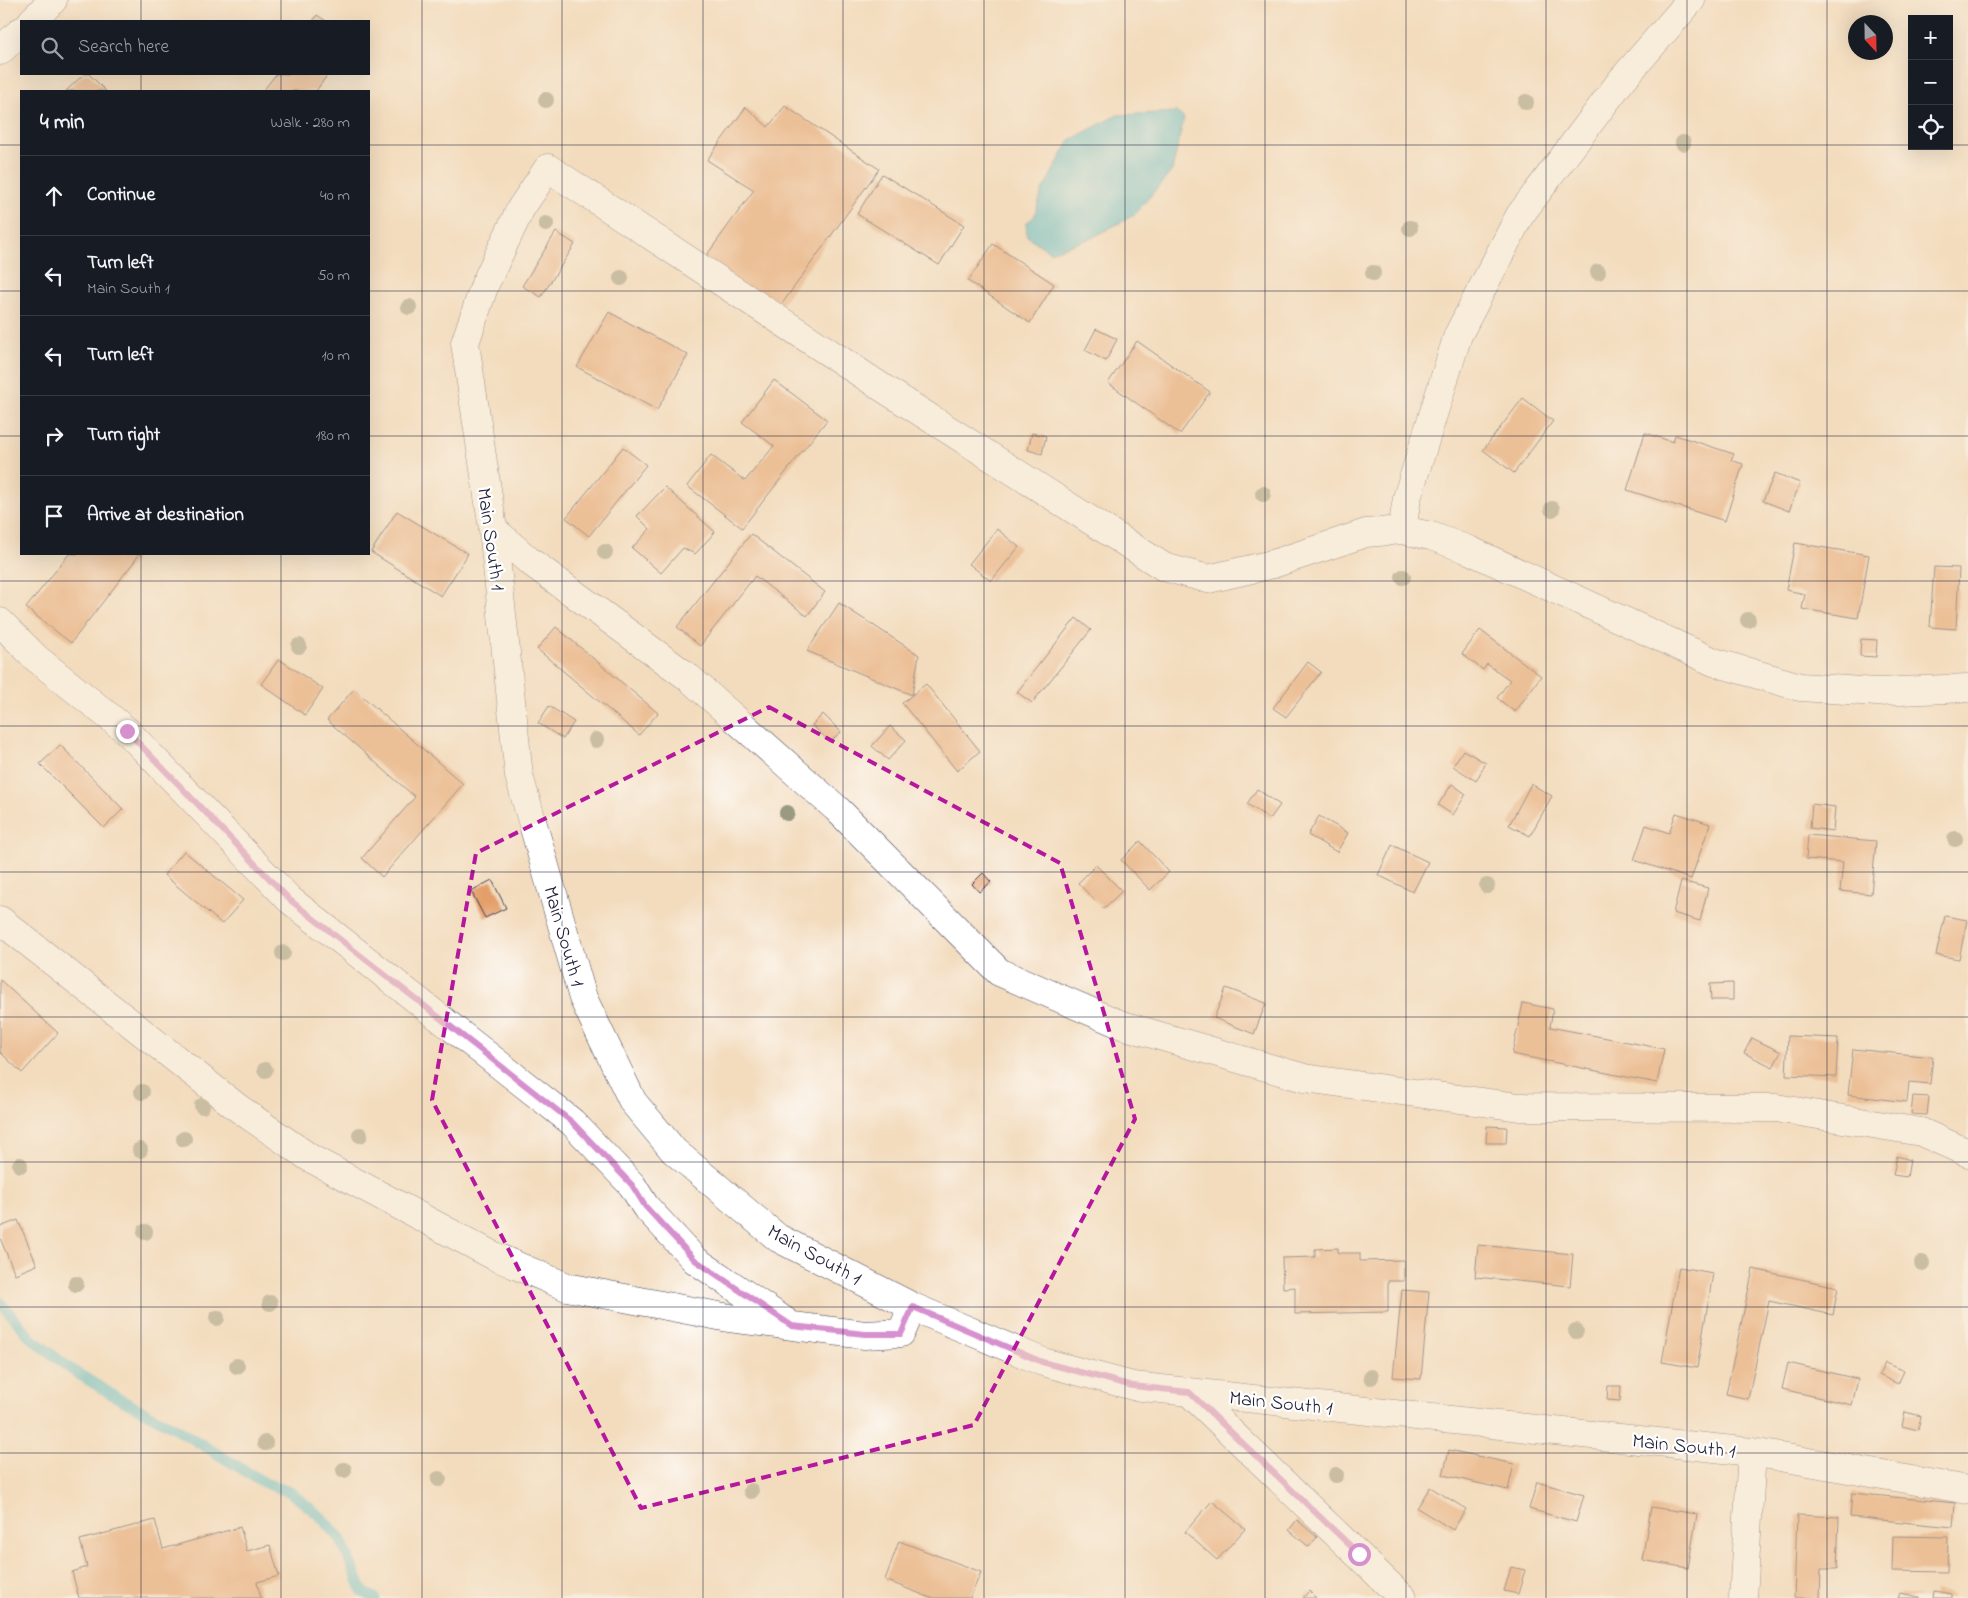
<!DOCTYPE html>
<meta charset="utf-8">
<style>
:root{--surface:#171b24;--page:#242831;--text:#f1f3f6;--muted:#9ea1a6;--line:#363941}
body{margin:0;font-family:"Indie Flower",sans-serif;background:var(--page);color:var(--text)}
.controls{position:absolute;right:15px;top:15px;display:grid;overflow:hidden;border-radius:0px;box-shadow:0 5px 20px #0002}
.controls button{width:45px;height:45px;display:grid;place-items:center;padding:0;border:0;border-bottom:1px solid var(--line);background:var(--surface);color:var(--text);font:25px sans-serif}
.compass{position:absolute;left:1848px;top:15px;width:45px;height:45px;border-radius:50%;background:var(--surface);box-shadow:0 5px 20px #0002;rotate:158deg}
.stop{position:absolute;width:15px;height:15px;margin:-11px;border:4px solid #d690ce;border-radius:50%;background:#fff}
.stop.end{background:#d690ce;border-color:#fff;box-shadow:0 1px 5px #0008}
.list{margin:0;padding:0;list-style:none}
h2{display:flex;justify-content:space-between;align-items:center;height:65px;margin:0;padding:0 20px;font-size:21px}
h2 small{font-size:16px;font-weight:400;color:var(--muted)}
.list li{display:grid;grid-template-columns:32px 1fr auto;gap:15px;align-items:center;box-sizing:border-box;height:80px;padding:0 20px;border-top:1px solid var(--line)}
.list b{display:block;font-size:19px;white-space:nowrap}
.list p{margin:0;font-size:16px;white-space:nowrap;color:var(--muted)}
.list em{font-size:16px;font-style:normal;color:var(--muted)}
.icon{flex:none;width:28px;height:28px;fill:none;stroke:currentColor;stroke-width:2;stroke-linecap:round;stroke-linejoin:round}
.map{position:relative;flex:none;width:1968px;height:1598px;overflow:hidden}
.search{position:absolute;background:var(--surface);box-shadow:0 5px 20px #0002;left:20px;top:20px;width:350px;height:55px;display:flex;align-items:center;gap:12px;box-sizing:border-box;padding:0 18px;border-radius:0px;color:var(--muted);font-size:19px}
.panel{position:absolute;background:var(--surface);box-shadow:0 5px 20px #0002;left:20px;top:90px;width:350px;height:465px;border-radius:0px}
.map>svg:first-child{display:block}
.water{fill:#53becf;stroke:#3a7085}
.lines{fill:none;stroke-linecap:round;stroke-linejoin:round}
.stream{stroke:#53becf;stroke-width:11}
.building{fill:#e49e69}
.street-casing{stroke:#413e4f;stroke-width:29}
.street{stroke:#fff;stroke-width:28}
.tree{fill:#9a9981}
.route{stroke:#d690ce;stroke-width:6}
.marked{fill:none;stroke:#b5179e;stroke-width:4;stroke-dasharray:10 6;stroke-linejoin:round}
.grid{fill:none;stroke:#22223b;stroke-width:1;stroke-opacity:0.55}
.labels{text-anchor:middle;stroke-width:4.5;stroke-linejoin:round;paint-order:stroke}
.street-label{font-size:20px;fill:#22223b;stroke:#fff}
</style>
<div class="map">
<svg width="1968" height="1598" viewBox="0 0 1968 1598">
<rect width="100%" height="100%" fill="#fff"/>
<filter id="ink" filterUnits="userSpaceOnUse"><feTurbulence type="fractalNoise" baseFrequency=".02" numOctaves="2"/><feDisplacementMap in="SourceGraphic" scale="10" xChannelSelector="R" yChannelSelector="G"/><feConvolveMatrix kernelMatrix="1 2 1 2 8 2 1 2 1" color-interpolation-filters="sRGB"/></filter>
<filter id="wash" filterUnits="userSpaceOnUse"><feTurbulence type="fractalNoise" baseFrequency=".0096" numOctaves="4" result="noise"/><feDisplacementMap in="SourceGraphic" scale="20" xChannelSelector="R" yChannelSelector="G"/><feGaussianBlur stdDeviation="1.12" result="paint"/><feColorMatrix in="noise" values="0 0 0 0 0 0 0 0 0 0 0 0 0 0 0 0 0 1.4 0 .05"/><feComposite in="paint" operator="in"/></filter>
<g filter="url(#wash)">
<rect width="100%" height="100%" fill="#f3dcbe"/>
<!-- water -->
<path class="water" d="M1176,112l8,6 -12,53 -38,44 -42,23 -42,14 -23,-16 -1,-13 8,-6 8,-26 28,-51 47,-25z"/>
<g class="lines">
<!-- stream -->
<path class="stream" d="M0,1302l31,36 41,32 44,27 59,31 90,55 25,9 30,24 20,22 23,54 12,6"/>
</g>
<g id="blocks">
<!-- building -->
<path class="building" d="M317,15l9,6h-13z
M84,74h5l17,17h-40z
M276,74h52l-12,17h-53z
M785,106l94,63 -105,146 -73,-52 53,-73 -47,-30 39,-53 22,20z
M882,174l82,51 -25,40 -82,-51z
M556,232l19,12 -34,53 -19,-11z
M993,244l61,40 -24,39 -62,-42z
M609,312l79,43 -31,55 -80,-43z
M1096,329l21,10 -11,22 -21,-11z
M1137,341l73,51 -30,42 -72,-51z
M774,380l53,40 -85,108 -55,-42 24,-31 34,26 29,-35 -32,-24z
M1523,398l30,23 -39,52 -31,-23z
M1032,433l14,3 -4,18 -14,-4z
M1645,433l28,9 2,-7 59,19 -3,6 12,4 -18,57 -98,-31z
M623,447l23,18 -57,71 -23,-18z
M1775,473l25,10 -11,28 -26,-10z
M665,487l50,45 -20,22 -12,-6 -22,25 -29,-25 18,-19 -13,-13z
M397,511l71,43 -27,42 -70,-44z
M997,529l22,18 -28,34 -22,-17z
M751,534l74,58 -18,24 -52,-40 -55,70 -23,-19z
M1795,543l74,12 -11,63 -56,-9 3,-15 -19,-4z
M69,554h71l-69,89 -45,-35z
M1934,567l25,1 -3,61 -26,-2z
M839,603l80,52 -7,40 -105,-44z
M1076,618l15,12 -59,73 -15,-11z
M556,627l102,86 -19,22 -102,-86z
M1480,630l61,46 -26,36 -18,-14 13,-18 -23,-16 -4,6 -21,-16z
M1861,639l16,1 -1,17 -16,-1z
M279,659l44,30 -18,26 -44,-31z
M1308,662l13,10 -35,45 -13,-9z
M926,684l54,67 -23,20 -55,-68z
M354,689l109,95 -81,93 -20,-19 53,-61 -88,-77z
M549,706l25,16 -11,17 -25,-16z
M823,714l18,18 -11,10 -18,-17z
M890,726l16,14 -18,20 -16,-14z
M60,745l63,64 -19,19 -64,-64z
M1463,750l23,13 -10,18 -23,-15z
M1452,784l14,10 -13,21 -15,-10z
M1531,784l21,12 -22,40 -21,-11z
M1257,789l23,16 -10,14 -23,-15z
M1812,804l23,3 -2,24 -23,-3z
M1676,813l34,11 -19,55 -57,-19 12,-35 23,8z
M1319,816l29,17 -11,19 -29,-17z
M1808,835l68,6 -5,53 -31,-3 3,-29 -37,-3z
M1140,841l29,31 -19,18 -29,-30z
M1392,845l36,17 -15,30 -35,-17z
M184,851l59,49 -21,24 -58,-49z
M1096,865l26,26 -19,18 -25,-26z
M983,873l8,9 -12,10 -7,-8z
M492,880l14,28 -21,10 -14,-27z
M1681,881l27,7 -8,33 -27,-8z
M1945,916l22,4 -8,39 -23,-4z
M0,980l58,53 -36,40 -22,-21z
M1733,983v17h-22l-1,-16z
M1226,988l40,15 -12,31 -40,-16z
M1523,1003l30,6 -3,18 114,22 -7,34 -145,-29z
M1788,1036l50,2 -2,39 -50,-2z
M1752,1038l29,14 -8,15 -29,-14z
M1853,1049l80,8 -3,27 -21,-2 -2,20 -59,-7z
M1913,1096l16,1 -2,18 -16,-1z
M1487,1126l20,1 -1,16h-20z
M1897,1156l13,4 -3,17 -14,-2z
M18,1220l19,45 -22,9 -15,-36v-11z
M1478,1245l95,9 -3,32 -95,-9z
M1338,1248v5h22v8l44,-1v21h-16v31l-93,2v-27l-12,1 -1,-30 33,-1v-8z
M1679,1267l34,6 -16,95 -35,-6z
M1753,1269l85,18 -5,28 -64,-14 -21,98 -22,-5z
M1402,1290l27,2 -8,87 -28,-2z
M1788,1363l70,16 -6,26 -70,-16z
M1885,1363l19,8 -6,13 -19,-9z
M1608,1386h13l-1,15 -13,-1z
M1905,1412l16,4 -3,14 -16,-4z
M1449,1450l65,14 -6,26 -65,-15z
M1537,1482l47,13 -8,27 -47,-13z
M1430,1487l36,22 -13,21 -36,-22z
M1852,1493l103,10 -2,24 -103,-10z
M1212,1501l33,28 -28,31 -32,-28z
M1651,1507l46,7 -9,54 -46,-8z
M1797,1515l42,2 -2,52h-16l-1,29h-26z
M155,1520l8,29 77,-22 7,24 23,-6 9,31 -22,6 4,16h-182l-7,-26 15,-5 -7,-27z
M1297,1520l20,17 -8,10 -20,-17z
M1893,1536l55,1 -1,35 -55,-1z
M899,1541l82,31 -11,26h-39l-46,-18z
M1511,1567l14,3 -7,24 -14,-3z
M1309,1591l7,7h-13z
M1934,1591l18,3v4h-19z
M1900,1593l20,4v1h-22z"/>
</g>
</g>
<g filter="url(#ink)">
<use href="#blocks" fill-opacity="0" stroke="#413e4f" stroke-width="1"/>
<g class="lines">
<!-- street casing -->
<g class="street-casing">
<path id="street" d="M32,21l21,-21
M0,51l21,-20
M493,529l35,31 160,117 149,132 162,163 123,53 182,53 215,29 257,1 145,24 47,21
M1402,530l5,-32 51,-163 62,-120 101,-134 70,-81
M0,622l36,36 91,73 163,169 282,222 60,63 13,21 50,54 97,66
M1968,688l-91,4 -77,-5 -86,-25 -245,-112 -38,-14 -29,-6 -36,3 -93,31 -65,15 -44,-12 -278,-177 -338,-222 -27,40 -36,76 -20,59 28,186 26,247 64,222 50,104 41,49 104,87 135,69 130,55 90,24 619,66 216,38
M0,920l238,188 72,50 184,98 73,31 162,31 136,17 36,-2 12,-26
M1189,1392l214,206
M1743,1598l9,-146"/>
</g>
<!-- street -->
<use href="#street" class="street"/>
</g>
<!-- trees -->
<g class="tree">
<circle cx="546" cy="100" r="8"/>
<circle cx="1526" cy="102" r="8"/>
<circle cx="1683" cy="143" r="8"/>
<circle cx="546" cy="224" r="8"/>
<circle cx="1410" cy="228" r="8"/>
<circle cx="1598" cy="272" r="8"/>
<circle cx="1373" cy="273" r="8"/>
<circle cx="621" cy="278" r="8"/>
<circle cx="409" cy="307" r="8"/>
<circle cx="1263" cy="494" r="8"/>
<circle cx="1552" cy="509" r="8"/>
<circle cx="605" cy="552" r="8"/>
<circle cx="1403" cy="577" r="8"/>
<circle cx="1748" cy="620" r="8"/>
<circle cx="299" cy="646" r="8"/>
<circle cx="596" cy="740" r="8"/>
<circle cx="787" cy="813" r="8"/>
<circle cx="1955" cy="839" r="8"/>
<circle cx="1487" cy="886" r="8"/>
<circle cx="283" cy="953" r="8"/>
<circle cx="265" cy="1070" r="8"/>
<circle cx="142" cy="1092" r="8"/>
<circle cx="202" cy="1106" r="8"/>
<circle cx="360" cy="1135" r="8"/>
<circle cx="184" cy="1139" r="8"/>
<circle cx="140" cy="1150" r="8"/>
<circle cx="20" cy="1165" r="8"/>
<circle cx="145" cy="1232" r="8"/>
<circle cx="1922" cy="1263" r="8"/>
<circle cx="76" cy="1284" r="8"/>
<circle cx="270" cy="1303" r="8"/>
<circle cx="217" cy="1318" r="8"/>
<circle cx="1576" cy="1331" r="8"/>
<circle cx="237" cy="1366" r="8"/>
<circle cx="1371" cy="1377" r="8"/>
<circle cx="265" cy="1443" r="8"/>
<circle cx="344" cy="1470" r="8"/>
<circle cx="1336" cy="1475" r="8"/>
<circle cx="439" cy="1479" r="8"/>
<circle cx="751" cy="1491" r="8"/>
</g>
</g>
<g class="lines" filter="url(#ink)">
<!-- route -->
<path class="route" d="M127,731l163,169 282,222 60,63 13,21 50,54 97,66 73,8h36l12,-27 129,55 91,24 56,6 170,162"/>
</g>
<!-- marked area -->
<path d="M0 0H1968V1598H0ZM769,707l291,156 75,256 -161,306 -333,83 -209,-408 44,-247z" fill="#f3dcbe" fill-opacity=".55" fill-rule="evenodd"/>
<path class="marked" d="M769,707l291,156 75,256 -161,306 -333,83 -209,-408 44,-247z"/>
<!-- grid -->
<path class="grid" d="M141,0v21M281,0v21M422,0v1598M562,0v1598M703,0v1598M843,0v1598M984,0v1598M1125,0v1598M1265,0v1598M1406,0v1598M1546,0v1598M1687,0v1598M1827,0v1598M141,74v17M281,74v17M0,145h21M369,145h1543M1949,145h19M0,291h21M369,291h1599M0,436h21M369,436h1599M141,554v1044M281,554v1044M0,581h1968M0,726h1968M0,872h1968M0,1017h1968M0,1162h1968M0,1307h1968M0,1453h1968"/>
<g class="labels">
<!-- street labels -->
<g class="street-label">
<text transform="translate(492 539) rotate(82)" y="7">Main South 1</text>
<text transform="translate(565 936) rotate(74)" y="7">Main South 1</text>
<text transform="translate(815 1254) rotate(29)" y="7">Main South 1</text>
<text transform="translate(1281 1402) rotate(6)" y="7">Main South 1</text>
<text transform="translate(1684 1445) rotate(6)" y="7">Main South 1</text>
</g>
</g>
</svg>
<div class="controls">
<button>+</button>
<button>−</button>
<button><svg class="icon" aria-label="locate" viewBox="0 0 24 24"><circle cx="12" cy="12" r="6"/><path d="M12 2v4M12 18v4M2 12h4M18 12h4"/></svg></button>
</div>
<svg class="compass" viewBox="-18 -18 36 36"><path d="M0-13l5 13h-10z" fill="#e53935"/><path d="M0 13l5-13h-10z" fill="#9ea1a6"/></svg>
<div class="stop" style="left:1359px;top:1554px"></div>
<div class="stop end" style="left:127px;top:731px"></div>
<div class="search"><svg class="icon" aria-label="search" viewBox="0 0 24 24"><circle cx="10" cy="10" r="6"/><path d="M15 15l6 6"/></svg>Search here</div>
<section class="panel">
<h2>4 min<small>Walk · 280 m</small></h2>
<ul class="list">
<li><svg class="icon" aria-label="ahead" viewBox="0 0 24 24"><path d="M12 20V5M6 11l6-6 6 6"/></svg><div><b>Continue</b></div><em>40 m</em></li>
<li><svg class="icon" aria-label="left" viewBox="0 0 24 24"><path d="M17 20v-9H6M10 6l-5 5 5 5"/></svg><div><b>Turn left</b><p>Main South 1</p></div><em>50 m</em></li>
<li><svg class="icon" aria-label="left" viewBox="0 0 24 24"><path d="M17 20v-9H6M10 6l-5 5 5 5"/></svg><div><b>Turn left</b></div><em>10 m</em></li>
<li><svg class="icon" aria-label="right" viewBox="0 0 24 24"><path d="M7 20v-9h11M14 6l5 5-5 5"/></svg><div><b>Turn right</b></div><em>180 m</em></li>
<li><svg class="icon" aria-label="arrive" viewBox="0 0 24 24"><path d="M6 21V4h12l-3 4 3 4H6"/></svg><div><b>Arrive at destination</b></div></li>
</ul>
</section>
</div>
